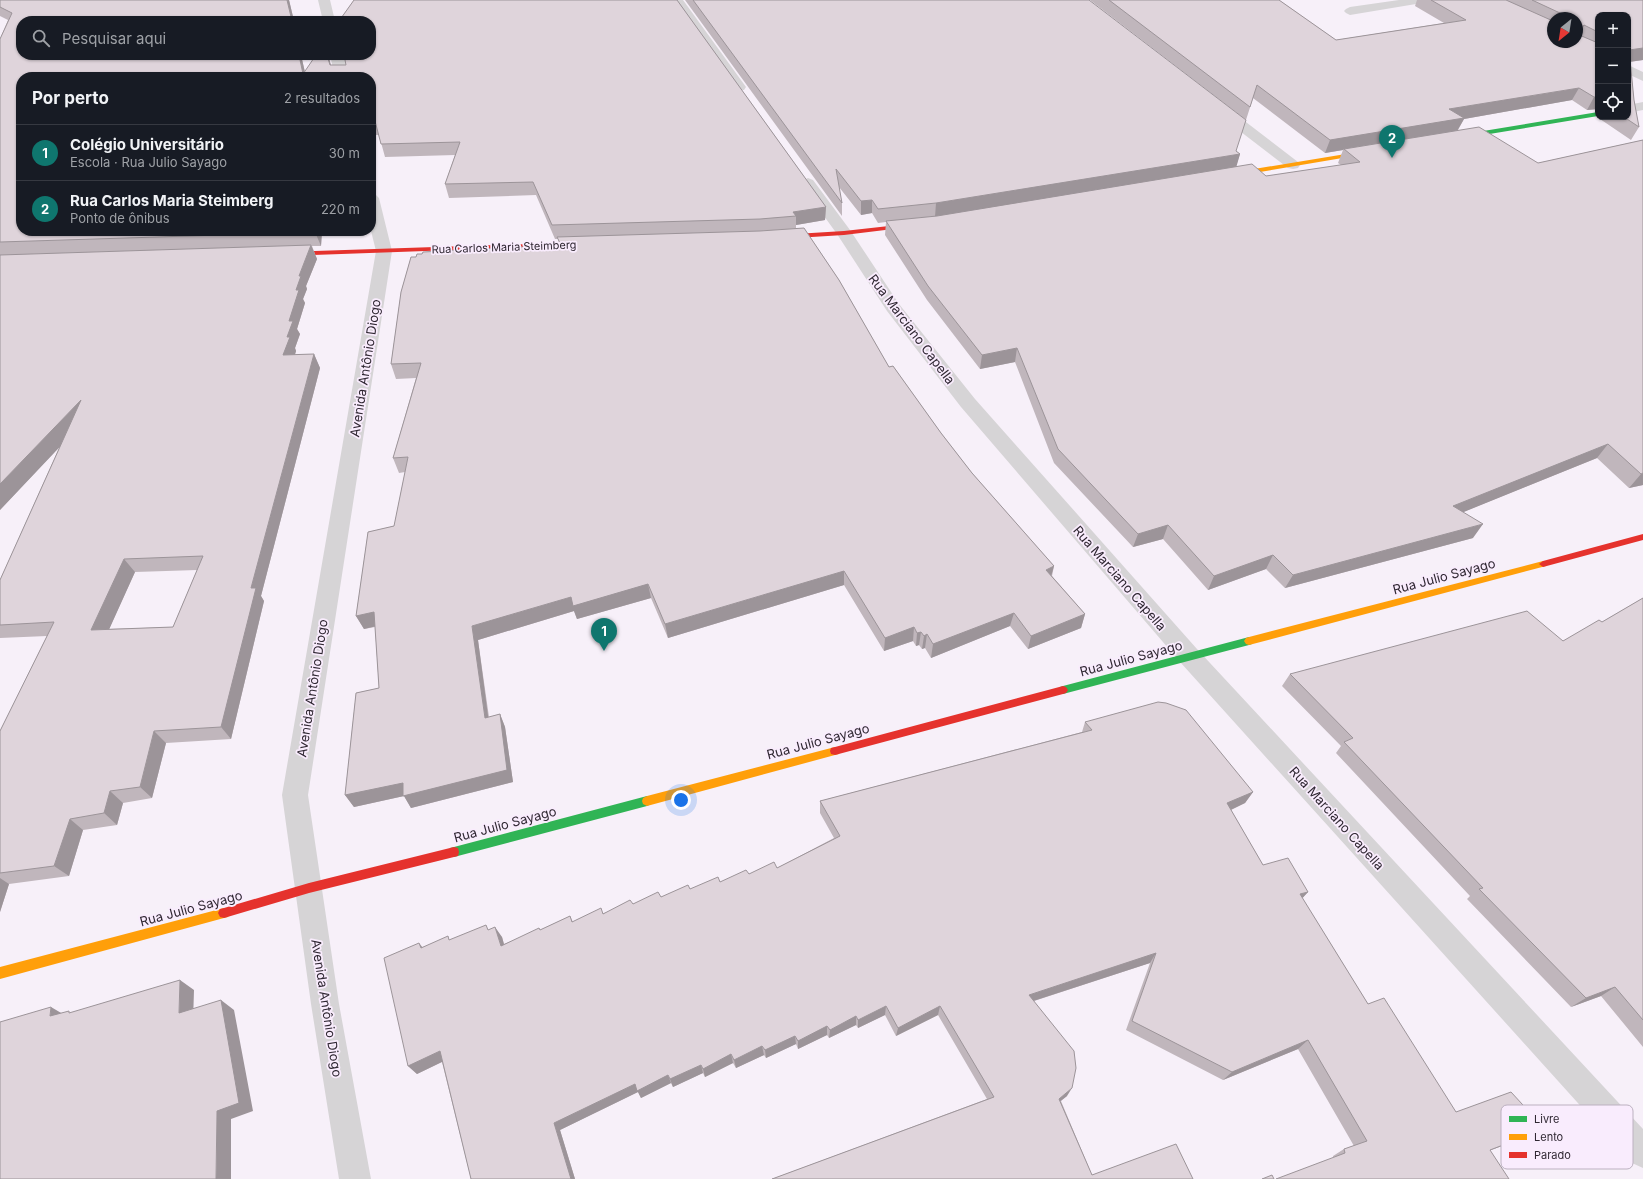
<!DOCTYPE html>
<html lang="pt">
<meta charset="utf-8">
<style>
:root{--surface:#171b24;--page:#242831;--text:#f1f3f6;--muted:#9ea1a6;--line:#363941;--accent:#0f766e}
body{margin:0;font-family:Inter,sans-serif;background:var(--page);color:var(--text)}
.controls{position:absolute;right:12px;top:12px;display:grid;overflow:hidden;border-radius:8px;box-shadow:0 1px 3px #0004}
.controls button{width:36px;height:36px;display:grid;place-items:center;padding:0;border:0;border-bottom:1px solid var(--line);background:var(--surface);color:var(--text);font:20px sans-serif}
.compass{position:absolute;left:1547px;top:12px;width:36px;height:36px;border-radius:50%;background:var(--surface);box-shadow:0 1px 3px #0004;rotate:210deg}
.you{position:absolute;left:681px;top:800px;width:14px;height:14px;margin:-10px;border:3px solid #fff;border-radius:50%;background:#1a73e8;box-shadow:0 0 0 6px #1a73e833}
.badge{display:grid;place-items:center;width:26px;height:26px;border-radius:50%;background:var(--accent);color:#fff;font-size:13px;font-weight:700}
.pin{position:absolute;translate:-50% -33px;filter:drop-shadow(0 1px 2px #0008)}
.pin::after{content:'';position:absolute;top:21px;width:14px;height:12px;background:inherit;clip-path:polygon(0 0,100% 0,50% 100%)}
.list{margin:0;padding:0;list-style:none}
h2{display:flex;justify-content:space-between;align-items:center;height:52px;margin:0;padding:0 16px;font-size:17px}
h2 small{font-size:13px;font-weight:400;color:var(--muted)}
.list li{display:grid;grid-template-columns:26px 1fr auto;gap:12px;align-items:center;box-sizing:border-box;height:56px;padding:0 16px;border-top:1px solid var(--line)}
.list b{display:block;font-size:15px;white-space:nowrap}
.list p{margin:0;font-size:13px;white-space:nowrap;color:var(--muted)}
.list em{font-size:13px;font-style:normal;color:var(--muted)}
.icon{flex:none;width:22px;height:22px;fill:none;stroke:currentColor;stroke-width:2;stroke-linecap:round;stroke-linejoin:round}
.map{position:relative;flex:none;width:1643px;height:1179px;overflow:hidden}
.search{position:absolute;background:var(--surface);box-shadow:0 1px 3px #0004;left:16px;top:16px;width:360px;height:44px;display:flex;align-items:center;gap:10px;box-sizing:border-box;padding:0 14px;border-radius:16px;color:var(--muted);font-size:15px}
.panel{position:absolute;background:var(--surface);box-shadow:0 1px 3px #0004;left:16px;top:72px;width:360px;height:164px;border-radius:16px}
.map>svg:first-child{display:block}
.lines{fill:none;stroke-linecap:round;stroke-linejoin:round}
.lane{fill:#d6d4d6;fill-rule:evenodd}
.street{fill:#d6d4d6;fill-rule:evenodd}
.fast{fill:#30b455;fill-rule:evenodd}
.slow{fill:#ff9f0a;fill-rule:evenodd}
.jam{fill:#e5322d;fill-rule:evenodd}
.wall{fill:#c0b6bc;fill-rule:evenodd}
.shaded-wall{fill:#9c9499}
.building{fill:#dfd4db;stroke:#9c9499;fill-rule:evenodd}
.labels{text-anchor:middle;stroke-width:3.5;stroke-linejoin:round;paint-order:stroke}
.far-street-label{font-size:11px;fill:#2f2732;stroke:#f9ecfd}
.street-label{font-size:13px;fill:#2f2732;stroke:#f9ecfd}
.key{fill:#f9ecfd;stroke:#bcb1c0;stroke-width:1}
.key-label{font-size:11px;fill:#2f2732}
</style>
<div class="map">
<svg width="1643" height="1179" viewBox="0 0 1643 1179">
<rect width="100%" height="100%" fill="#f7f0f9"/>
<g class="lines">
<!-- lane -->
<path class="lane" d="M1399,0h29l-2,2 -4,1 -72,12 -4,-2 -2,-2 2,-2 4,-2z"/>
<!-- street -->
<path class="street" d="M318,0h12l5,21h-12z
M671,0h12l63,87 -2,3h-10z
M330,55h14l5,22h-14z
M1628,65l15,7v9l-15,-7z
M1643,102v8l-15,3v-8z
M1220,105l5,1 73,56 2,3 -2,3 -5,1 -5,-1 -73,-56 -2,-3 2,-3z
M808,178l5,2 37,50 49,74 76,95 222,250 446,480v39l-11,-5 -451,-500 -220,-256 -74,-96 -50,-77 -37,-51 3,-3z
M371,193l5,2 3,3 13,53 -84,544 31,209 32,175h-32l-28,-175 -29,-209 94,-544 -5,-20z"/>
<!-- fast -->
<path class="fast" d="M1598,112v4l-139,23 -3,-2 3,-2z
M1249,637l3,1 2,3 -2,3 -3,1 -186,49 -3,-1 -2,-3 2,-3 3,-1z
M647,796l4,2 1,3 -1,3 -4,2 -193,51 -4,-1 -1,-4 1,-4 4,-1z"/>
<!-- slow -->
<path class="slow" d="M1370,150l3,2 -1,1 -142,24 -3,-2 3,-2z
M1543,561l4,3 -1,2 -297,79 -3,-1 -2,-3 2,-3 3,-1z
M835,747l4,1 1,3 -1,3 -4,1 -188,51 -4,-2 -1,-3 1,-3 4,-2z
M224,908l4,1 2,4 -2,4 -4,1 -224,61v-12z"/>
<!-- jam -->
<path class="jam" d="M916,223l2,1v2l-74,9 -65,4 -3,-2 3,-2 65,-4z
M589,242l3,2 -1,1 -306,11 -3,-2 3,-2z
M1643,534v6l-100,27 -4,-3 4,-3z
M1063,686l3,1 2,3 -2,3 -3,1 -228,61 -4,-1 -1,-3 1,-3 4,-1z
M454,847l4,1 1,4 -1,4 -4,1 -145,36 -85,25 -4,-1 -2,-4 2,-4 4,-1 85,-25z"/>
</g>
<!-- wall -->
<path class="wall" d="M0,0h289l5,21h-273v34h280l4,17 11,-17h12l3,10h15l-2,-10h27v-34h-32l15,-21h323l149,207 -1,13 -29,5v4l8,-1 35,52 50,87 4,-1 48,67 31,40 82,93 -2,10 33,38 -4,14 -53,21 -18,-23 -79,32 -6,-10 -3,1 -3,-4 -3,1 -3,-5 -29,10 -40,-66 -176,53 -17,-40 -74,21 -3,-8 -96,29 11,77 11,-3 5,13 8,55 -102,26 -7,-12 -50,11 -9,-12 11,-102 23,-5 -4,-61 -11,2 -8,-13 12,-84 26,-6 11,-54 -6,1 -6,-15 23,-80 -20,1 -5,-15 10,-72 10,-35h5l1,-3h5l1,-2 136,-7 -1,-6h-3l-19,-44 -87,3 -4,-14 10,-29 -70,2 -6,-22h-8v-58h-350v154h301l-1,15h-9l5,13 -11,27 1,3 -4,10 2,4 -8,26 3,5 -5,14 1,3 -1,4 19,-1 6,14 -59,228 3,5 -33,138 -65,4 -14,55 -29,5 -6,22 -34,5 -14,46 -60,8 -9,28v-181l47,-95 -47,2v-58l60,-134 -60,64v-471l8,-19 -8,-4zM197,570l-24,57 -64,2 26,-57z
M685,0h404l147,151 4,3 -4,12 30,10 75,-11 -3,-2 5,-13 -18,3 -72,-55 -7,22 -156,-120h189l57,40 108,-17 -29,-17 2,-6h226v60l-13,2 4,38 5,27 -8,13 -31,-21 1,-2h27v-102h-30v94l-11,1 -15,-10 -108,19 -6,11 80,33 105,-23v345l-14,3 -32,-30 -134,54 10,26 -188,50 -19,-19 -58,21 -45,-51 -30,8 -79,-84 -39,-101 -35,7 -53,-69 -42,-65 1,-13 -8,1 -6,-10 -11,2 -22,-28 3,16v13zM1553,18h24v24h-24z
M1643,598v449l-42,-51 -30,11 -104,-108 3,-3 -134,-143 5,-7 -59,-60 8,-12 273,-33 39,-19z
M1085,722l168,70 -8,11 -14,7 32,55 45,27 -6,6 66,106 88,108 73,24 -39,14 -157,7v-1l11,-7 10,-3 -56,-97 -75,31 -97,-50 24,-67 -116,38 33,95 -6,5 31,74 101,4h-421l215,-80 -49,-84 -42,21 -11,-21 -27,13 -2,-3 -27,13 -2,-3 -29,14 -2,-5 -30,14 -2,-3 -28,13 -3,-5 -28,14 -2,-4 -30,14 -2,-4 -30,15 -3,-6 -78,38 15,49h-104l-29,-117 -25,12 -9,-8 15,-119 66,-17 13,7 2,7 36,-14 30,-14 3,6 31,-9 29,-9 87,-22 29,-8 28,-6 57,-30 -14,-25v-12l262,-69z"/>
<!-- shaded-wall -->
<path class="shaded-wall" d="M287,0h2l5,21h-2z
M1643,48v12l-15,2 1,-12z
M299,55h2l5,22 -3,-3z
M327,55h1l6,22 -4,-12z
M1579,88l-7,12 -108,19 -7,12 -113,18 -1,1 -18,3 5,-13 119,-31z
M1594,97h4v12l-11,1z
M1240,154l-4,14 -301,49 1,-14z
M872,200v13l-11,2v-14z
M826,207l-1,13 -29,5v-9l-3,-4z
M315,231h7l-1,15 -6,-14z
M311,245l6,14 -11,27 1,3 -4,10 2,4 -8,26 3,5 -5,14 1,3 -6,18 -7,-14 6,-34 10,-45z
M1017,348l-2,14 -35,7 2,-14z
M314,354l6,14 -59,228 3,5 -33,138 -10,-12 30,-139z
M81,400l10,14 -91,96v-26z
M1608,444l-11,14 -153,62 9,-14z
M1643,473v12l-14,3 12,-14z
M1483,524l-10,14 -188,50 8,-13z
M1168,525l-5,14 -30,8 5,-13z
M1273,555l-7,14 -58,21 6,-14z
M124,559l11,13 -32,71 -12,-13z
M1054,566l-4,14 -4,-10z
M844,571v14l-176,53 -3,-14z
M648,584l3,14 -74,21 -3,-8 -96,29 12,91 -5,-13 -13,-92 99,-29z
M374,612l7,13 -17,4 -8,-13z
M1014,613l-4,13 -79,32 2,-14z
M1085,614l-4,14 -53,21 3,-13z
M914,627l-1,14 -29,10 1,-13z
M921,632l-2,13 -3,1 1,-13z
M927,634l-2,14 -3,1 2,-13z
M500,714l5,13 8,55 -102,26 -7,-12 -50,11 -9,-12z
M154,731l12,12 -14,55 -12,-11z
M110,791l13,12 -6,22 -13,-12z
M1253,792l-8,11 -25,12 7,-12z
M70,819l13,11 -14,46 -15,-10z
M0,878l9,6 -9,28z
M1308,892l-9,10 1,-8z
M495,927l7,10 5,19 -6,-10z
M419,943l8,10 -6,-5z
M1156,953l-6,10 -126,41 5,-9z
M180,980l14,10 -1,32 -14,-9z
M1615,987l-14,9 -30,11 15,-9z
M221,1000l13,10 19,101 -22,8v60h-15l1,-68z
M886,1006l-1,9 -27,13v-8z
M940,1006l-2,9 -42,21 2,-8z
M51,1007l17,10 -18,-1z
M856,1016v9l-27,13 1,-8z
M827,1026v9l-29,14v-8z
M795,1036l1,8 -30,14 -1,-8z
M1308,1040l-10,9 -75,31 9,-8z
M762,1046l2,9 -28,13 -2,-8z
M440,1051l8,8 -31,15 -9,-8z
M731,1054l2,9 -28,14 -2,-8z
M701,1065l2,8 -30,14 -3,-8z
M668,1075l3,8 -30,15 -3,-6 -78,38 15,49h-4l-17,-56 81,-39z
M1072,1088l-5,8 -13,10 5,-7z
M1545,1129l-16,7 -54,20 15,-6z"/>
<!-- building -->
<path class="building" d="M0,0h287l5,21h-271v34h278l4,19 13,-19h11l3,10h16l-2,-10h27v-34h-32l15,-21h323l149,207 -33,5 3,4 -36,3 -208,6 -19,-43 -88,2 15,-42 -79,2 -6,-23 -4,1v-45h-350v154h294v1l-315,10v-203l12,-26 -12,-6z
M693,0h396l157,120 -10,31 4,3 -304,49 -58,6 -6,-9 -11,1 -25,-32 6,34z
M1109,0h170l57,40 130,-20 -35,-20h75l47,21v21h24v-8l21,9v54h-4l-15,-9 -130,21 15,9 -134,22 -73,-55 -7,22z
M1532,0h111v48l-14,2 5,50 5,27 -15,-10h4v-102h-30v17l-14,-7 -2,3h-5v-10h-17v-5z
M1479,127l59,36 105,-23v333l-2,1 -33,-30 -155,62 30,18 -190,51 -20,-20 -59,21 -46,-51 -30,9 -80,-85 -41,-101 -35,7 -54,-69 -42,-65 51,-5 315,-52 14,12 94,-14 -16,-13z
M804,228l35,52 50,87 4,-1 48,67 31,40 82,93 -8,4 39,44 -54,22 -17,-23 -81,31 -6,-10 -3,2 -3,-4 -4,1 -3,-6 -29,11 -41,-67 -179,53 -17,-40 -75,22 -2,-9 -99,29 13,92 15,-4 7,56 -104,26v-13l-58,12 11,-102 23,-5 -5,-76 -18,4 12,-84 26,-6 14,-69 -15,1 28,-95 -30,1 10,-72 10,-35h5l1,-3h5l1,-2 138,-7 -4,-8 203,-6z
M311,245l-12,31h2l-5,14h3l-10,31h4l-6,16h3l-7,18 31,-1 -63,234h5l-35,139 -67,4 -14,56 -30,4 -6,22 -34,6 -16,47 -54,7v-142l54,-109 -54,3v-45l81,-180 -81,84v-229zM203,556l-30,71 -82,3 33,-71z
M1643,598v422l-28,-33 -29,11 -107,-109 4,-1 -139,-146 9,-4 -63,-64 237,-63 36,30 36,-21 3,2z
M1158,702l8,1 20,7 67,82 -26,11 36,62 25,-7 20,34 -8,2 68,110 16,-6 72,114 55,-20 34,37 -55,21 19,29h-233l69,-26 -1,-4 23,-8 -59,-101 -76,32 -100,-51 24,-68 -127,42 45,56 2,17 -4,20 -13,11 33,76 84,-31 17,35h-421l222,-82 -54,-91 -42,22 -12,-22 -28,14 -2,-4 -26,14 -3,-4 -29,15 -3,-5 -30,14 -3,-4 -28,14 -3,-6 -28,15 -2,-4 -31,14 -2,-4 -31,16 -2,-7 -81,39 17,56h-100l-31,-128 -32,15 -24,-108 35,-15 2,5 27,-12 1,4 37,-15 2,5 7,-3 6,19 38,-18 1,2 30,-14 2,6 29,-14 2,6 27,-14 3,4 25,-12 3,5 27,-12 2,4 28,-12 2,5 26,-12 3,4 25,-12 3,6 63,-32 -20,-35 272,-71 -7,-8z
M180,980l-1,33 42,-13 18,103 -22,8 -1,68h-216v-157l51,-15 -1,9 19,-5v2z
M1272,1175l2,4h-12z"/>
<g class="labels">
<!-- far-street labels -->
<g class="far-street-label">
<text transform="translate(504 247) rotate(-2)" y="4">Rua Carlos Maria Steimberg</text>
</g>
<!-- street labels -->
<g class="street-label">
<text transform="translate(912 329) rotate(53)" y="5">Rua Marciano Capella</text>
<text transform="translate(365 368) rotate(-81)" y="5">Avenida Antônio Diogo</text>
<text transform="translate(1444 576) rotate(-15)" y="5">Rua Julio Sayago</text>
<text transform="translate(1120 578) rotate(49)" y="5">Rua Marciano Capella</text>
<text transform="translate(1131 658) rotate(-15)" y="5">Rua Julio Sayago</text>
<text transform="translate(312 688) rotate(-81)" y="5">Avenida Antônio Diogo</text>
<text transform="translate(818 741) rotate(-15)" y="5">Rua Julio Sayago</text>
<text transform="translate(1337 818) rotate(48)" y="5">Rua Marciano Capella</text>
<text transform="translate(505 824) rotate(-15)" y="5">Rua Julio Sayago</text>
<text transform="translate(191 908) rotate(-15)" y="5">Rua Julio Sayago</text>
<text transform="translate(327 1008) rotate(81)" y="5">Avenida Antônio Diogo</text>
</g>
</g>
<!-- legend -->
<rect x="1501" y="1105" width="132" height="64" rx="6" class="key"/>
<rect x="1509" y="1116" width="18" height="6" fill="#30b455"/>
<rect x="1509" y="1134" width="18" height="6" fill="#ff9f0a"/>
<rect x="1509" y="1152" width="18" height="6" fill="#e5322d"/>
<g class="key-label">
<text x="1534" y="1123">Livre</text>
<text x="1534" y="1141">Lento</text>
<text x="1534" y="1159">Parado</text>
</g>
</svg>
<div class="controls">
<button>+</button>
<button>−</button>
<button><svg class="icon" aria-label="locate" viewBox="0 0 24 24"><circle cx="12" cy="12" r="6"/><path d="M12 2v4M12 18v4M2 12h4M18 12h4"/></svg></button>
</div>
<svg class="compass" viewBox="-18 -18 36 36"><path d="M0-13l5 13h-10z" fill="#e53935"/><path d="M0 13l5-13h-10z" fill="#9ea1a6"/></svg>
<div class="you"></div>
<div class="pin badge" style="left:604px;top:651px">1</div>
<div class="pin badge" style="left:1392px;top:158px">2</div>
<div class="search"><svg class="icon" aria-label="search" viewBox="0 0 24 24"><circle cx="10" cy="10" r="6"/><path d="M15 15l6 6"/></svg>Pesquisar aqui</div>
<section class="panel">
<h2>Por perto<small>2 resultados</small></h2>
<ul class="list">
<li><span class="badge">1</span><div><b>Colégio Universitário</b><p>Escola · Rua Julio Sayago</p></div><em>30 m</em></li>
<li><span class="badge">2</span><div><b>Rua Carlos Maria Steimberg</b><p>Ponto de ônibus</p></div><em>220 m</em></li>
</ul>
</section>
</div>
